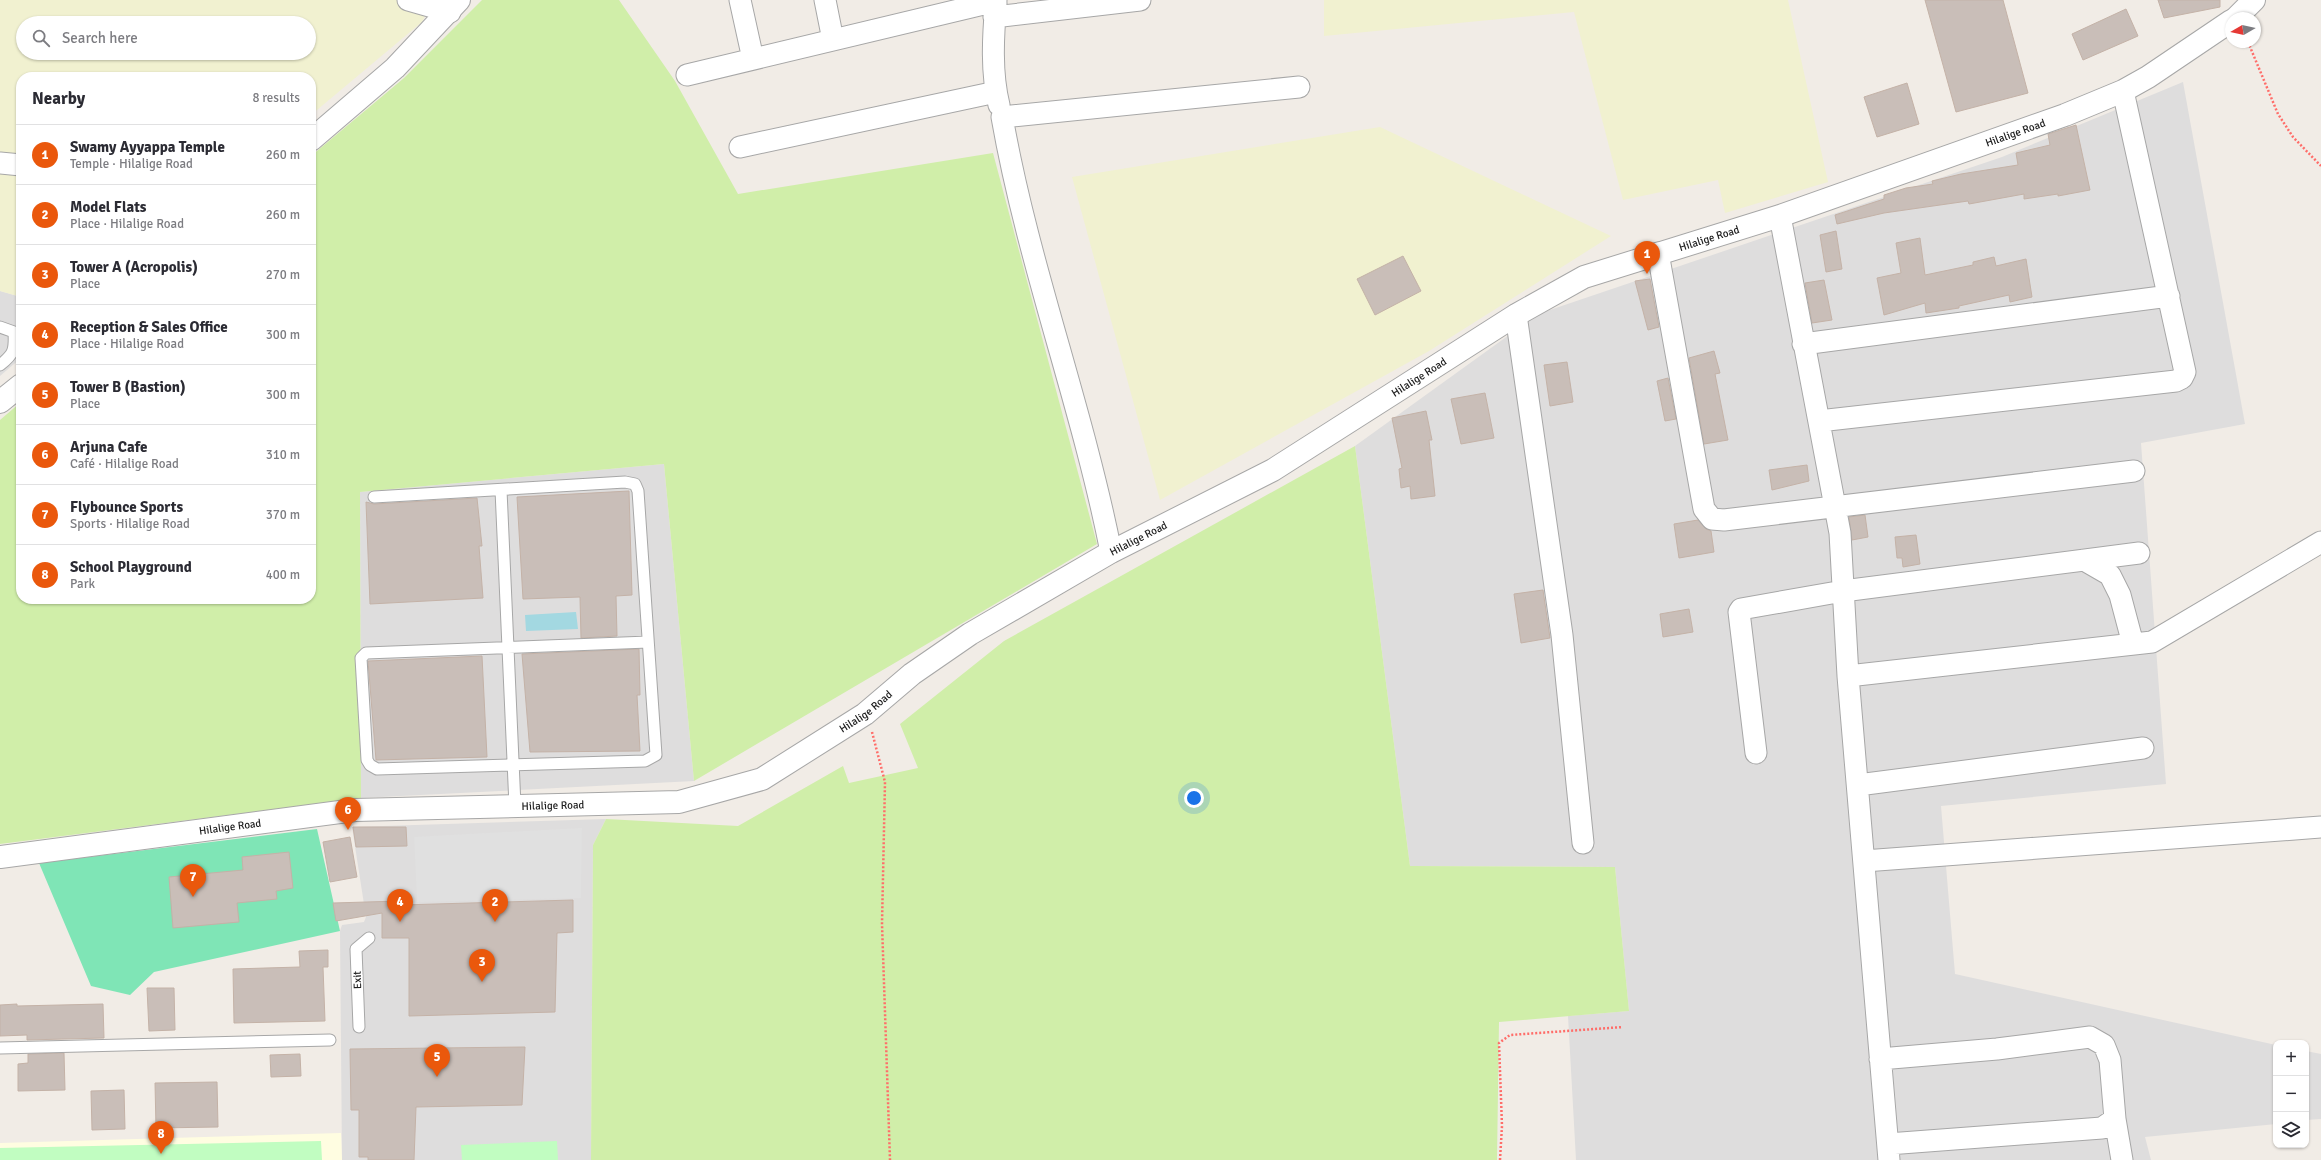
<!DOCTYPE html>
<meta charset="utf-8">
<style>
:root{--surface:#fff;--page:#f2f2f3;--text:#2b2b33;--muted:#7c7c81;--line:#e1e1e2;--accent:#ea580c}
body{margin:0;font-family:Signika,sans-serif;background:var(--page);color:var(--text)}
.controls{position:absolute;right:12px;bottom:12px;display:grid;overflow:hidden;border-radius:8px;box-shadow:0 1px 3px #0004}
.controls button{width:36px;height:36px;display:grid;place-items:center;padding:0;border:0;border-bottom:1px solid var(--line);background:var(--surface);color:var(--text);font:20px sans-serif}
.compass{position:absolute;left:2225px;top:12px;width:36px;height:36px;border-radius:50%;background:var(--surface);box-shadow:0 1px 3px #0004;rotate:261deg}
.you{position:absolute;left:1194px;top:798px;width:14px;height:14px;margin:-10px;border:3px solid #fff;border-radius:50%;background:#1a73e8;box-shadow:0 0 0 6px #1a73e833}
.badge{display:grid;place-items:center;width:26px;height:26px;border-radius:50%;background:var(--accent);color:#fff;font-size:13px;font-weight:700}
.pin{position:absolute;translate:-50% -33px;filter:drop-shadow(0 1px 2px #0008)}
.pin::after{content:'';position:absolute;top:21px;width:14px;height:12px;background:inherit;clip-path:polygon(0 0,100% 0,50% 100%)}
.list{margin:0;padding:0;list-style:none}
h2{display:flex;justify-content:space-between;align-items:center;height:52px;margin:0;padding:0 16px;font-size:17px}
h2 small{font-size:13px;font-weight:400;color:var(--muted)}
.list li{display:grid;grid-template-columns:26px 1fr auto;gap:12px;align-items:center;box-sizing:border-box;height:60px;padding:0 16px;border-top:1px solid var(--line)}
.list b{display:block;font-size:15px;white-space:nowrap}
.list p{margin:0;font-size:13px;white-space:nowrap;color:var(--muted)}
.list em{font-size:13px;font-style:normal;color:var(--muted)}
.icon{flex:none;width:22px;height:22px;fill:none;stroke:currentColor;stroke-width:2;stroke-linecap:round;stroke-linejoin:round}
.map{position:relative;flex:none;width:2321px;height:1160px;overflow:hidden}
.search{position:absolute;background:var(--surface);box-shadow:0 1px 3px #0004;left:16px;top:16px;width:300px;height:44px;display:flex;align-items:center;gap:10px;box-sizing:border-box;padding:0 14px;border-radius:22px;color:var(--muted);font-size:15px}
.panel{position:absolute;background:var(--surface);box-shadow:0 1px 3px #0004;left:16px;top:72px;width:300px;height:532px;border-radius:16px}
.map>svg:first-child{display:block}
.residential{fill:#dedddd}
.education{fill:#fffde1}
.farmland{fill:#f1f1d0;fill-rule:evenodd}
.grass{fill:#d0eea9}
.park{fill:#c1fdc1}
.pitch{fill:#7fe5b6}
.parking{fill:#e0e0e0}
.water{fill:#a3d8e1}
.building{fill:#c9beb8;stroke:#c4b2a7}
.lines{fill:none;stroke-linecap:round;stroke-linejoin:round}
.service-casing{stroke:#a7a7a7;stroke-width:13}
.minor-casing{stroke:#a7a7a7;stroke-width:23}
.tertiary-casing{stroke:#a7a7a7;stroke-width:24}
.path{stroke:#ff6d69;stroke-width:2.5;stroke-dasharray:2 2;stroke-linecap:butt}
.service{stroke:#fff;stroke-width:11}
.minor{stroke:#fff;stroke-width:21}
.tertiary{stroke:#fff;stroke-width:22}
.labels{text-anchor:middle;stroke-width:3;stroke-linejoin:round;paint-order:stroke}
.street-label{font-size:11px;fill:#202020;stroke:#fff}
</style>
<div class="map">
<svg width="2321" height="1160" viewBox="0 0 2321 1160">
<rect width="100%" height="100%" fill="#f1ece6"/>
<!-- residential -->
<path class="residential" d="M2183,82l62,342 -104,19 25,341 -225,22 14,168 321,71v79l-131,13 6,23h-575l-8,-144 61,-5 -14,-144 -205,-1 -55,-420 183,-132 464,-157z
M0,291l21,6v61l-21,18z
M664,464l30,317 -333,17 -1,-306z
M606,819l-13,26 -2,315h-249l-2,-229 2,-6 22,-3 2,-5 -14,-90z
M2306,1051l15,3v65l-15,1z"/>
<!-- education -->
<path class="education" d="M341,1133l1,27h-342v-17z"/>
<!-- farmland -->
<path class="farmland" d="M0,0h433l-11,22 -111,93v-38h-290v220l-21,-6zM23,23h286v30h-286z
M1324,0h464l40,182 -103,31 -7,-33 -95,20 -49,-188 -250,24z
M1380,127l231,109 -182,115 -269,149 -88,-323z"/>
<!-- grass -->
<path class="grass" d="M482,0h137l56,81 63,113 255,-41 104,391 -403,237 -30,-317 -304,28 1,306 -361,46v-424l21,-18v197h290v-443l93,-78z
M1355,446l55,420 205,1 14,144 -130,11 -2,138h-906l2,-315 13,-26 132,7 105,-60 6,17 69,-15 -18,-44 104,-83z"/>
<!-- park -->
<path class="park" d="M321,1141l1,19h-322v-12z
M557,1141l1,19h-96l-1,-15z"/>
<!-- pitch -->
<path class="pitch" d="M317,829l23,102 -186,41 -24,23 -39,-9 -52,-123z"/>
<!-- parking -->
<path class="parking" d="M582,828l-1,70 -164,4 -3,-65z"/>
<!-- water -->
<path class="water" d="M576,612l2,17 -52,2 -1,-16z"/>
<!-- building -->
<path class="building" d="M1925,0h78l25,93 -72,19z
M2158,0h62v7l-56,11z
M2126,9l12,27 -55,24 -11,-26z
M1907,83l12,41 -42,13 -13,-40z
M2076,125l14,65 -32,6v-2l-34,5v-5l-55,10 -1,-3 -84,12 -47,11 -2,-9 49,-16v-4l22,-7 27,-4 -1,-3 29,-7 57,-9 -2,-12 34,-8 -2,-11z
M1836,231l6,38 -16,3 -6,-37z
M1920,238l5,37 48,-10v-3l21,-5 2,9 30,-7 6,38 -22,5 -1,-7 -50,11v2l-33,5 -1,-10 -41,12 -7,-37 24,-5 -5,-30z
M1403,256l18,35 -46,24 -18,-36z
M1650,279l9,48 -11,3 -13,-49z
M1824,280l8,40 -20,3 -7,-40z
M1714,351l6,22 -5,1 13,66 -24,4 -15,-86z
M1567,362l6,40 -23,4 -6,-41z
M1668,378l8,41 -11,2 -8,-40z
M1485,393l9,45 -33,6 -10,-45z
M1426,411l6,29h-3l6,56 -24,3 -1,-13 -9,2 -2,-19 3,-1 -10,-50z
M1807,465l2,16 -37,9 -3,-20z
M629,491l3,104 -16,1 1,40 -36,2 -1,-41 -57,2 -6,-102z
M477,498l5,48h-3l4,52 -113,6 -4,-102 8,2z
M1865,515l3,22 -16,3 -3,-23z
M1698,520l8,9 5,2 3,21 -35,6 -5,-34z
M1916,535l4,29 -17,3 -1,-9h-5l-2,-21z
M1543,590l7,48 -29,5 -7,-49z
M1689,609l4,23 -30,5 -3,-23z
M639,649l1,46h-3l3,56 -110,1 -8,-98z
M482,656l5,101 -111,3 -8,-99z
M353,827h53l1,19 -51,1z
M350,837l7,40 -27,5 -7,-40z
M289,852l4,36 -17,3 1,8 -40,4 2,19 -66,6 -4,-51 74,-7 -1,-13z
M573,900v32l-16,1 -2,79 -146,4v-78h-27v-25l-46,8 -3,-18 67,-2 1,4z
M328,950v17h-5l2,54 -91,2 -1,-54 67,-2 -1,-16z
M147,988h27l1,42 -26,1z
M17,1004v2l86,-2 1,34 -77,2v-5l-27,1v-31z
M525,1047l-3,58 -106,2 -2,53h-46v-3h-9v-47h-8l-1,-61z
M64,1053l1,37 -47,1v-27l10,-1v-9z
M300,1054l1,22 -30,1 -1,-22z
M217,1082l1,45 -62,1 -1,-45z
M124,1090l1,39 -33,1 -1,-39z"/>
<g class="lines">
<!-- service casing -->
<g class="service-casing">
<path id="service" d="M0,327l14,5c1,18 0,22 -14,33
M501,490l14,316
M374,497l251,-15 10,2 3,7 18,264 -11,6 -268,8 -7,-4 -3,-5 -6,-102 5,-5 282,-11
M359,1027l-3,-78 13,-11
M0,1048l330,-8"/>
</g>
<!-- minor casing -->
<g class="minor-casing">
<path id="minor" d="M408,0l42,12
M740,0l13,59
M825,0l8,40
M996,3c-3,33 -5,70 3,102
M994,17l146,-17
M687,75l309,-74
M740,147l256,-55
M0,163l21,2
M1780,216l60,317 8,143 41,484
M1658,253l46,256 8,10 12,1 410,-49
M1516,315l46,320 21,208
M1803,344l366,-48
M1819,421l357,-40 6,-3 3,-6 -62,-281
M1111,552c-29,-147 -83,-287 -109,-435l297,-30
M2084,560l26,15 10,20 13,49
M1848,676l304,-34 169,-100
M1756,753l-17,-141 2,-3 102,-18 296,-38
M1858,785l285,-37
M1864,861l457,-34
M1880,1059l117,-10 93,-12 14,8 6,15 5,59 -13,9 -214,16
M2115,1119l7,41"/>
</g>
<!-- tertiary casing -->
<g class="tertiary-casing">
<g id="tertiary">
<path d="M2236,18l18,-18"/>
<path d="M311,140l84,-72 64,-68"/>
<path d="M0,402l21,-17"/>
<path id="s1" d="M0,857l355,-47 324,-8 83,-23 103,-65 47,-40 58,-40 141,-82 162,-82 243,-155 68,-38 196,-61 285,-101 58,-24 25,-14 83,-56"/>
</g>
</g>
<!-- path -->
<path class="path" d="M2248,42l30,72 15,23 28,29
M872,732l13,50 -3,142 8,236
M1500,1160l2,-34 -3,-83 11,-8 113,-8"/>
<!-- service -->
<use href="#service" class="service"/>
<!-- minor -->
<use href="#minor" class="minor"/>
<!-- tertiary -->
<use href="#tertiary" class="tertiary"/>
</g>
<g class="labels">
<!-- street labels -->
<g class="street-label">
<text dy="4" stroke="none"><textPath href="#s1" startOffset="2188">Hilalige Road</textPath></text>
<text dy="4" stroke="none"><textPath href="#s1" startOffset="1864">Hilalige Road</textPath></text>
<text dy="4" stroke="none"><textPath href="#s1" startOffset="1540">Hilalige Road</textPath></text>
<text dy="4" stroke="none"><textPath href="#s1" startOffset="1216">Hilalige Road</textPath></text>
<text dy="4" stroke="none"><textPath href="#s1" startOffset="892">Hilalige Road</textPath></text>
<text dy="4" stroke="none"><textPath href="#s1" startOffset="556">Hilalige Road</textPath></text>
<text dy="4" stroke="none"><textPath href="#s1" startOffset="232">Hilalige Road</textPath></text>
<text transform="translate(357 980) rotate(-92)" y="4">Exit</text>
</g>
</g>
</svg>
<div class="controls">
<button>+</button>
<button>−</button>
<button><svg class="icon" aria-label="layers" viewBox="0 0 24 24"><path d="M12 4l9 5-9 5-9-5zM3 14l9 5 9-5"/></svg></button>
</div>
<svg class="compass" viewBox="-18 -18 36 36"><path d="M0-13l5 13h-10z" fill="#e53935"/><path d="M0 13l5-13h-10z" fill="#7c7c81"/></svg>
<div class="you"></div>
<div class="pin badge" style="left:1647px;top:274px">1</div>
<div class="pin badge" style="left:495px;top:922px">2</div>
<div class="pin badge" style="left:482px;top:982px">3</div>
<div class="pin badge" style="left:400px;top:922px">4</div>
<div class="pin badge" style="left:437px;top:1077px">5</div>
<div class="pin badge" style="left:348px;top:830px">6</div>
<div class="pin badge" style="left:193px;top:897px">7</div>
<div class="pin badge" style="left:161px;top:1154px">8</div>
<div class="search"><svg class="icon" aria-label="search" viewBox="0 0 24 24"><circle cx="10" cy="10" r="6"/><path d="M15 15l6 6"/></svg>Search here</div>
<section class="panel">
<h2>Nearby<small>8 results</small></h2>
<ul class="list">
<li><span class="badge">1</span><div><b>Swamy Ayyappa Temple</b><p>Temple · Hilalige Road</p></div><em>260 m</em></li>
<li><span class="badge">2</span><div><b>Model Flats</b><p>Place · Hilalige Road</p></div><em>260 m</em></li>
<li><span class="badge">3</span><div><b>Tower A (Acropolis)</b><p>Place</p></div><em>270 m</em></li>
<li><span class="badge">4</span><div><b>Reception &amp; Sales Office</b><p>Place · Hilalige Road</p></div><em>300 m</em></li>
<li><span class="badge">5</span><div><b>Tower B (Bastion)</b><p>Place</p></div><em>300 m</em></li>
<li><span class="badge">6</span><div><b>Arjuna Cafe</b><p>Café · Hilalige Road</p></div><em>310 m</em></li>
<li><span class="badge">7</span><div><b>Flybounce Sports</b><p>Sports · Hilalige Road</p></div><em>370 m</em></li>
<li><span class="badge">8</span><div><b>School Playground</b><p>Park</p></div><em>400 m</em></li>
</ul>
</section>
</div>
